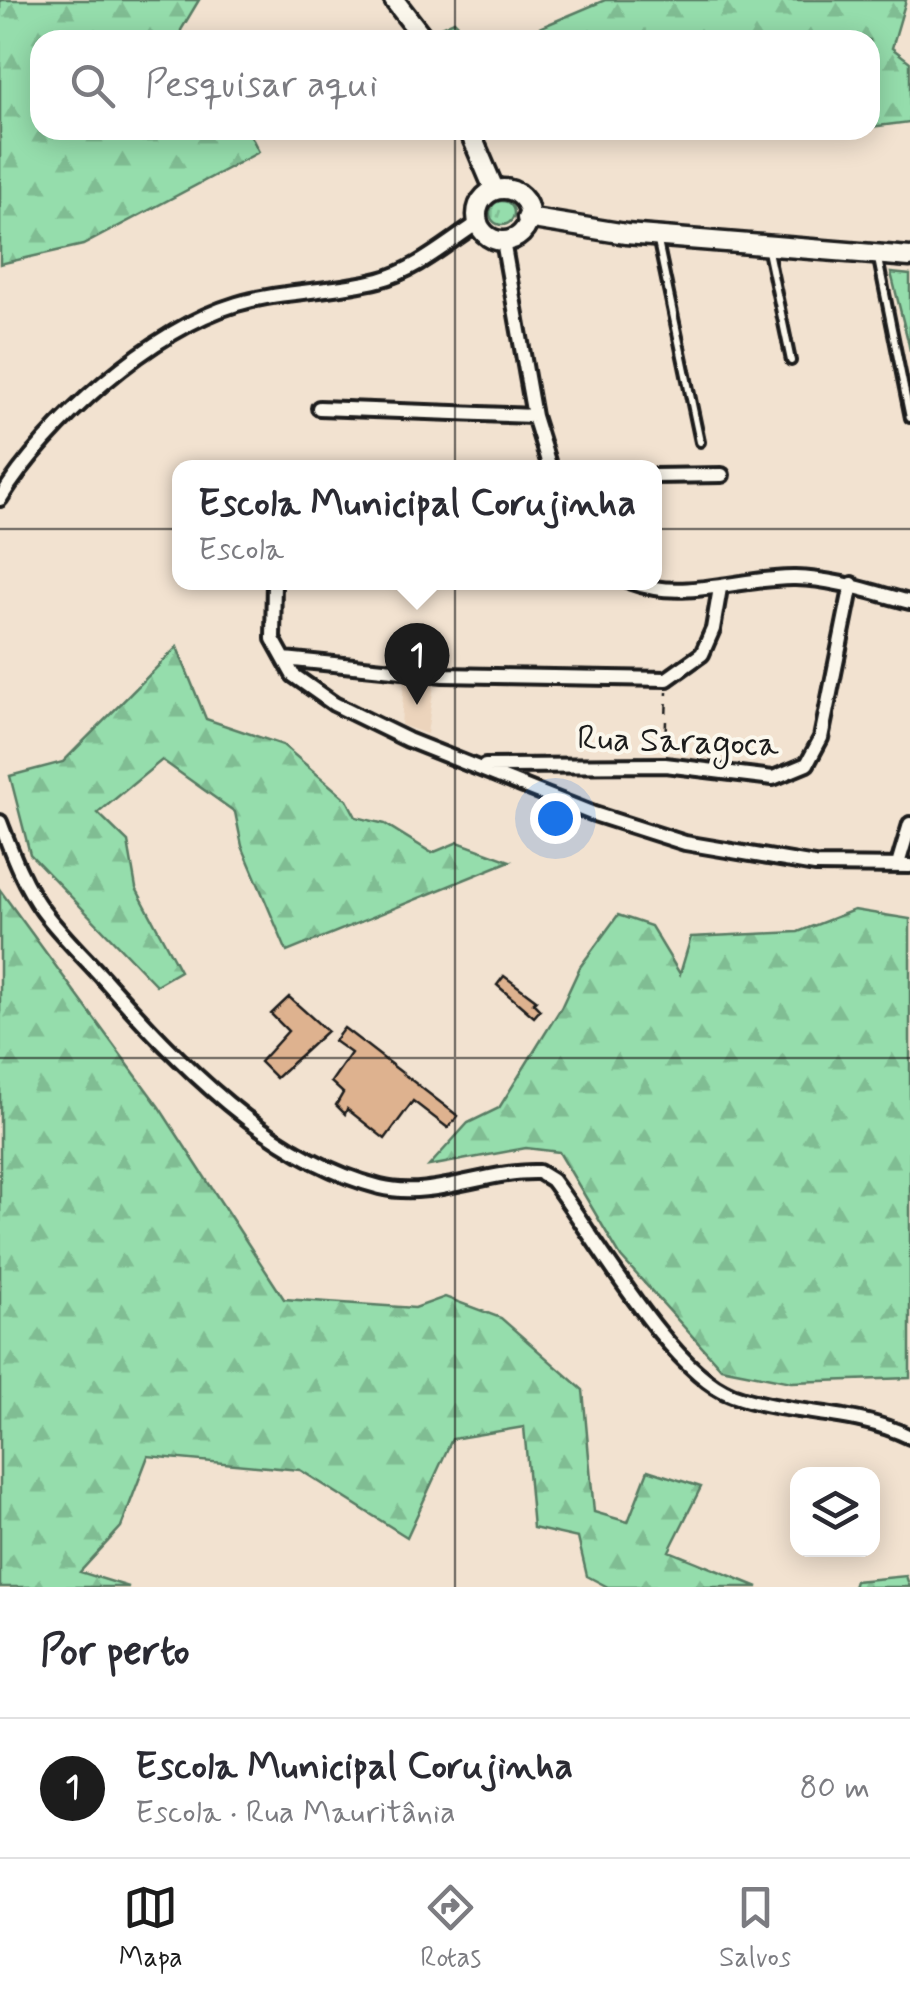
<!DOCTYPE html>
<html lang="pt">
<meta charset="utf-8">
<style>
:root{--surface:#fff;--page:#f2f2f3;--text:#2b2b33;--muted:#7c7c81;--line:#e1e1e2;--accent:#1c1c1c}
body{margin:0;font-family:Mynerve,sans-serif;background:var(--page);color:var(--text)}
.controls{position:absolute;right:30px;bottom:30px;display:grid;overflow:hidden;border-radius:20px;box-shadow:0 5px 25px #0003}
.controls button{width:90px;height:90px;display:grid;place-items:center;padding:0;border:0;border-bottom:2px solid var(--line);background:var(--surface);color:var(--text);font:50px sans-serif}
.you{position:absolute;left:555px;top:818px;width:35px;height:35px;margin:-25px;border:8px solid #fff;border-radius:50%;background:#1a73e8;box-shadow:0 0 0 15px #1a73e833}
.badge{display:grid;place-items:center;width:65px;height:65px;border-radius:50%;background:var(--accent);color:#fff;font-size:32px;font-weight:700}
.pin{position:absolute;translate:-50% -82px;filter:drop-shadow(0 2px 5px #0008)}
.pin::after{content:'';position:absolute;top:52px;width:35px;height:30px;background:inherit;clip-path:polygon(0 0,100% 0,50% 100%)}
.popup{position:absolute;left:172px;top:460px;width:490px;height:130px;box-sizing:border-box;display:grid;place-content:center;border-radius:20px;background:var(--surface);filter:drop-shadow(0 2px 8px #0005);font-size:32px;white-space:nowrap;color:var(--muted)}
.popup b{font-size:38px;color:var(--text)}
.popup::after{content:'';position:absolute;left:50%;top:100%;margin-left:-20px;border:20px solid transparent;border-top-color:var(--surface)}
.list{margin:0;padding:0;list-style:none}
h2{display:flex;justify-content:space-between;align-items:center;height:130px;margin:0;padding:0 40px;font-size:42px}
h2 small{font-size:32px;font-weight:400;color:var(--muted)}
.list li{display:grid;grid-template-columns:65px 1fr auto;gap:30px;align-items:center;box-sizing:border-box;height:140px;padding:0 40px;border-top:2px solid var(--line)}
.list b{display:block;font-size:38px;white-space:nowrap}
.list p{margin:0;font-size:32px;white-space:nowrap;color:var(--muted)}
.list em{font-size:32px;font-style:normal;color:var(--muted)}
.icon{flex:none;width:55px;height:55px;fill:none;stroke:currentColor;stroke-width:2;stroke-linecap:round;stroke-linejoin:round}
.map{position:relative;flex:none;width:910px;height:1587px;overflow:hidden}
.search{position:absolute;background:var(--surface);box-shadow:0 5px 25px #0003;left:30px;right:30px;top:30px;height:110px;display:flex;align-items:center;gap:25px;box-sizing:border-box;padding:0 35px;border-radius:30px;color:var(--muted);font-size:38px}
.sheet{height:270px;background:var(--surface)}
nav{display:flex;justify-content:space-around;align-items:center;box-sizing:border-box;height:140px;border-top:2px solid var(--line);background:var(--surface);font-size:28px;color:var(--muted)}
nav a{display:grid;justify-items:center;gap:5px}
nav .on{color:var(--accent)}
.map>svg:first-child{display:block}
.built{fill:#ecd4bc}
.forest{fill:url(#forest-firs);stroke:#587c64;stroke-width:2.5}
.park{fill:url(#park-tufts);stroke:#587c64;stroke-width:2.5}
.building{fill:#deb28f;stroke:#1c1c1c;stroke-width:2.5}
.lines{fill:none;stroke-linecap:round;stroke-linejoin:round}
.service-casing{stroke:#1c1c1c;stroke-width:14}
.minor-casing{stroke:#1c1c1c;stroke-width:20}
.tertiary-casing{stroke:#1c1c1c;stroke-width:25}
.path{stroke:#1c1c1c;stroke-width:2.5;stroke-dasharray:10 8;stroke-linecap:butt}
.service{stroke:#fbf7ec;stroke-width:6}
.minor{stroke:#fbf7ec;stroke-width:12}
.tertiary{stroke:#fbf7ec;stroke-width:18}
.grid{fill:none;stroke:#1c1c1c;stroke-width:2.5;stroke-opacity:0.55}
.labels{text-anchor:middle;stroke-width:8;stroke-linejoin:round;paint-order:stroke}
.street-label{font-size:35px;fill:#1c1c1c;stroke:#fbf7ec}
</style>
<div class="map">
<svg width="910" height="1587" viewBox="0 0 910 1587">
<defs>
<pattern id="forest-firs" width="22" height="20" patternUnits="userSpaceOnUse" patternTransform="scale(2.5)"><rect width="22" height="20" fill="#95ddac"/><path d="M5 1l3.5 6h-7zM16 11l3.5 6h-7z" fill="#80bd93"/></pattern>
<pattern id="park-tufts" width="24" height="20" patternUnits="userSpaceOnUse" patternTransform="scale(2.5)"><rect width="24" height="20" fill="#95ddac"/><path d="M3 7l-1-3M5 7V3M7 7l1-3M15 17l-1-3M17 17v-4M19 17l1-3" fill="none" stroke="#80bd93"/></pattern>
</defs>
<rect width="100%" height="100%" fill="#f2e2d0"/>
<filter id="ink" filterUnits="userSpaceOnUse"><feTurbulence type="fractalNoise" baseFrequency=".01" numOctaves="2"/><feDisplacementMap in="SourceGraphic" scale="20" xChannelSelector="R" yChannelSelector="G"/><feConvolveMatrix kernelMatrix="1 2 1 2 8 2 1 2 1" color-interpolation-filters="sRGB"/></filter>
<g filter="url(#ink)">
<!-- built -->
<path class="built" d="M404,681l30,4 -7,49 -26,-9z"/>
<!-- forest -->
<path class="forest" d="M0,0h199l-18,30v10h-141v90h208l11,22 -176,93 -83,19z
M605,0h301l-14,48 18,14v60l-40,5v-87h-359z
M454,21l20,19h-33l-7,-10z
M891,273l19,2v76l-2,-10z
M177,647l29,72 77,26 64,55 9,17 29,7 47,29 26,-11 52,19 -223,91 -45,-106 -7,-34 -73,-52 -64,53 30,29 8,46 44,83 -24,14 -126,-131 -20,-78 53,-14z
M0,890l159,217 125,192 131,9 30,-11 56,21 82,72 11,122 34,10 20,-52 53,17 -32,64 89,36h-150l-21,-11 -9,-38 -45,-10 -9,-101 -72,12 -45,98 -107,-67 -152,-14 -27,71 -41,45 49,15h-129z
M854,910l56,9v459l-119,4 -70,-14 -100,-111 -62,-105 -33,-4 -97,18 39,-43 31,-15 62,-100 19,-41 38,-52 33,11 29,48 11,-37 107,-5z
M906,1576l4,11h-57l2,-6z"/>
<!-- park -->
<path class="park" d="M490 213a12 12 0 1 1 24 0a12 12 0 1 1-24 0Z"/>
<!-- building -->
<path class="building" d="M504,976l32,24 -3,3 7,7 -6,7 -37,-32z
M289,997l38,34 -51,47 -16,-16 28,-31 -17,-17z
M344,1028l114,88 -10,12 -35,-27 -28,38 -38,-30 -2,5 -9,-9 7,-12 -12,-11 20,-29 -17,-12z"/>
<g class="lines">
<!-- service casing -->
<g class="service-casing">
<path id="service" d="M657,237l43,205
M767,246l24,115
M878,259l32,159"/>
</g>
<!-- minor casing -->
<g class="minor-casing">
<path id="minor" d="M503,241l31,175 16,52
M319,408l215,8
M654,476l68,-1
M0,499c46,-75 151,-169 237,-195 47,-14 96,-12 142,-24 36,-9 68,-37 99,-57
M274,582l-1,57 20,36 41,29 74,36 186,74 91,29 130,22 95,1
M631,582c53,20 111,-5 164,-4 41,1 76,14 115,24
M284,659l159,16 224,4 35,-25 11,-25 7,-41
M485,766l180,-1 108,13 34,-14 14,-26 31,-154
M0,822c12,31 23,62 43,89 18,24 41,46 61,68 73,82 165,180 276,208 52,13 106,-17 159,-15l13,8c42,55 117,191 180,215 58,21 122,14 178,42
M898,864l12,-40"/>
</g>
<!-- tertiary casing -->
<g class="tertiary-casing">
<path id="tertiary" d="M394,0l31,40
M469,130l25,59
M477 215a26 26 0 1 1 52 0a26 26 0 1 1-52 0Z
M527,218l99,16 284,23"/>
</g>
<!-- path -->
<path class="path" d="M665,749l2,-57"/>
<!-- service -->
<use href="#service" class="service"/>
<!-- minor -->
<use href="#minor" class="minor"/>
<!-- tertiary -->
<use href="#tertiary" class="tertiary"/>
</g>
</g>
<!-- grid -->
<path class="grid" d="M455,0v40M455,130v1457M0,529h910M0,1058h910"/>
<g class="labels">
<!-- street labels -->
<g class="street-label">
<text transform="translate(678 740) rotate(2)" y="12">Rua Saragoca</text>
</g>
</g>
</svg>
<div class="controls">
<button><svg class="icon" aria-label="layers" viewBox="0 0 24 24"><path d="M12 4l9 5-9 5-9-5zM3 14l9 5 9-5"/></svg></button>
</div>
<div class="you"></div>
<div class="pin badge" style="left:417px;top:705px">1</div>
<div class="popup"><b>Escola Municipal Corujinha</b>Escola</div>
<div class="search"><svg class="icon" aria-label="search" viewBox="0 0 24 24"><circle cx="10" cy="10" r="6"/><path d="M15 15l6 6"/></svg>Pesquisar aqui</div>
</div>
<section class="sheet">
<h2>Por perto<small></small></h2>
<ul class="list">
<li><span class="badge">1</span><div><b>Escola Municipal Corujinha</b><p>Escola · Rua Mauritânia</p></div><em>80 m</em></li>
</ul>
</section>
<nav>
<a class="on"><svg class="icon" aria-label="map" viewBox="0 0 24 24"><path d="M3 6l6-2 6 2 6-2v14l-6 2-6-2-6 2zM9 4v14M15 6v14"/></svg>Mapa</a>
<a><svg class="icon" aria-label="directions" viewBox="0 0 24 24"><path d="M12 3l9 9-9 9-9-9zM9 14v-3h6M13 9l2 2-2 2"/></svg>Rotas</a>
<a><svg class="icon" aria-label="saved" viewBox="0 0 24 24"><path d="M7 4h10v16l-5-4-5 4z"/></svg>Salvos</a>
</nav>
